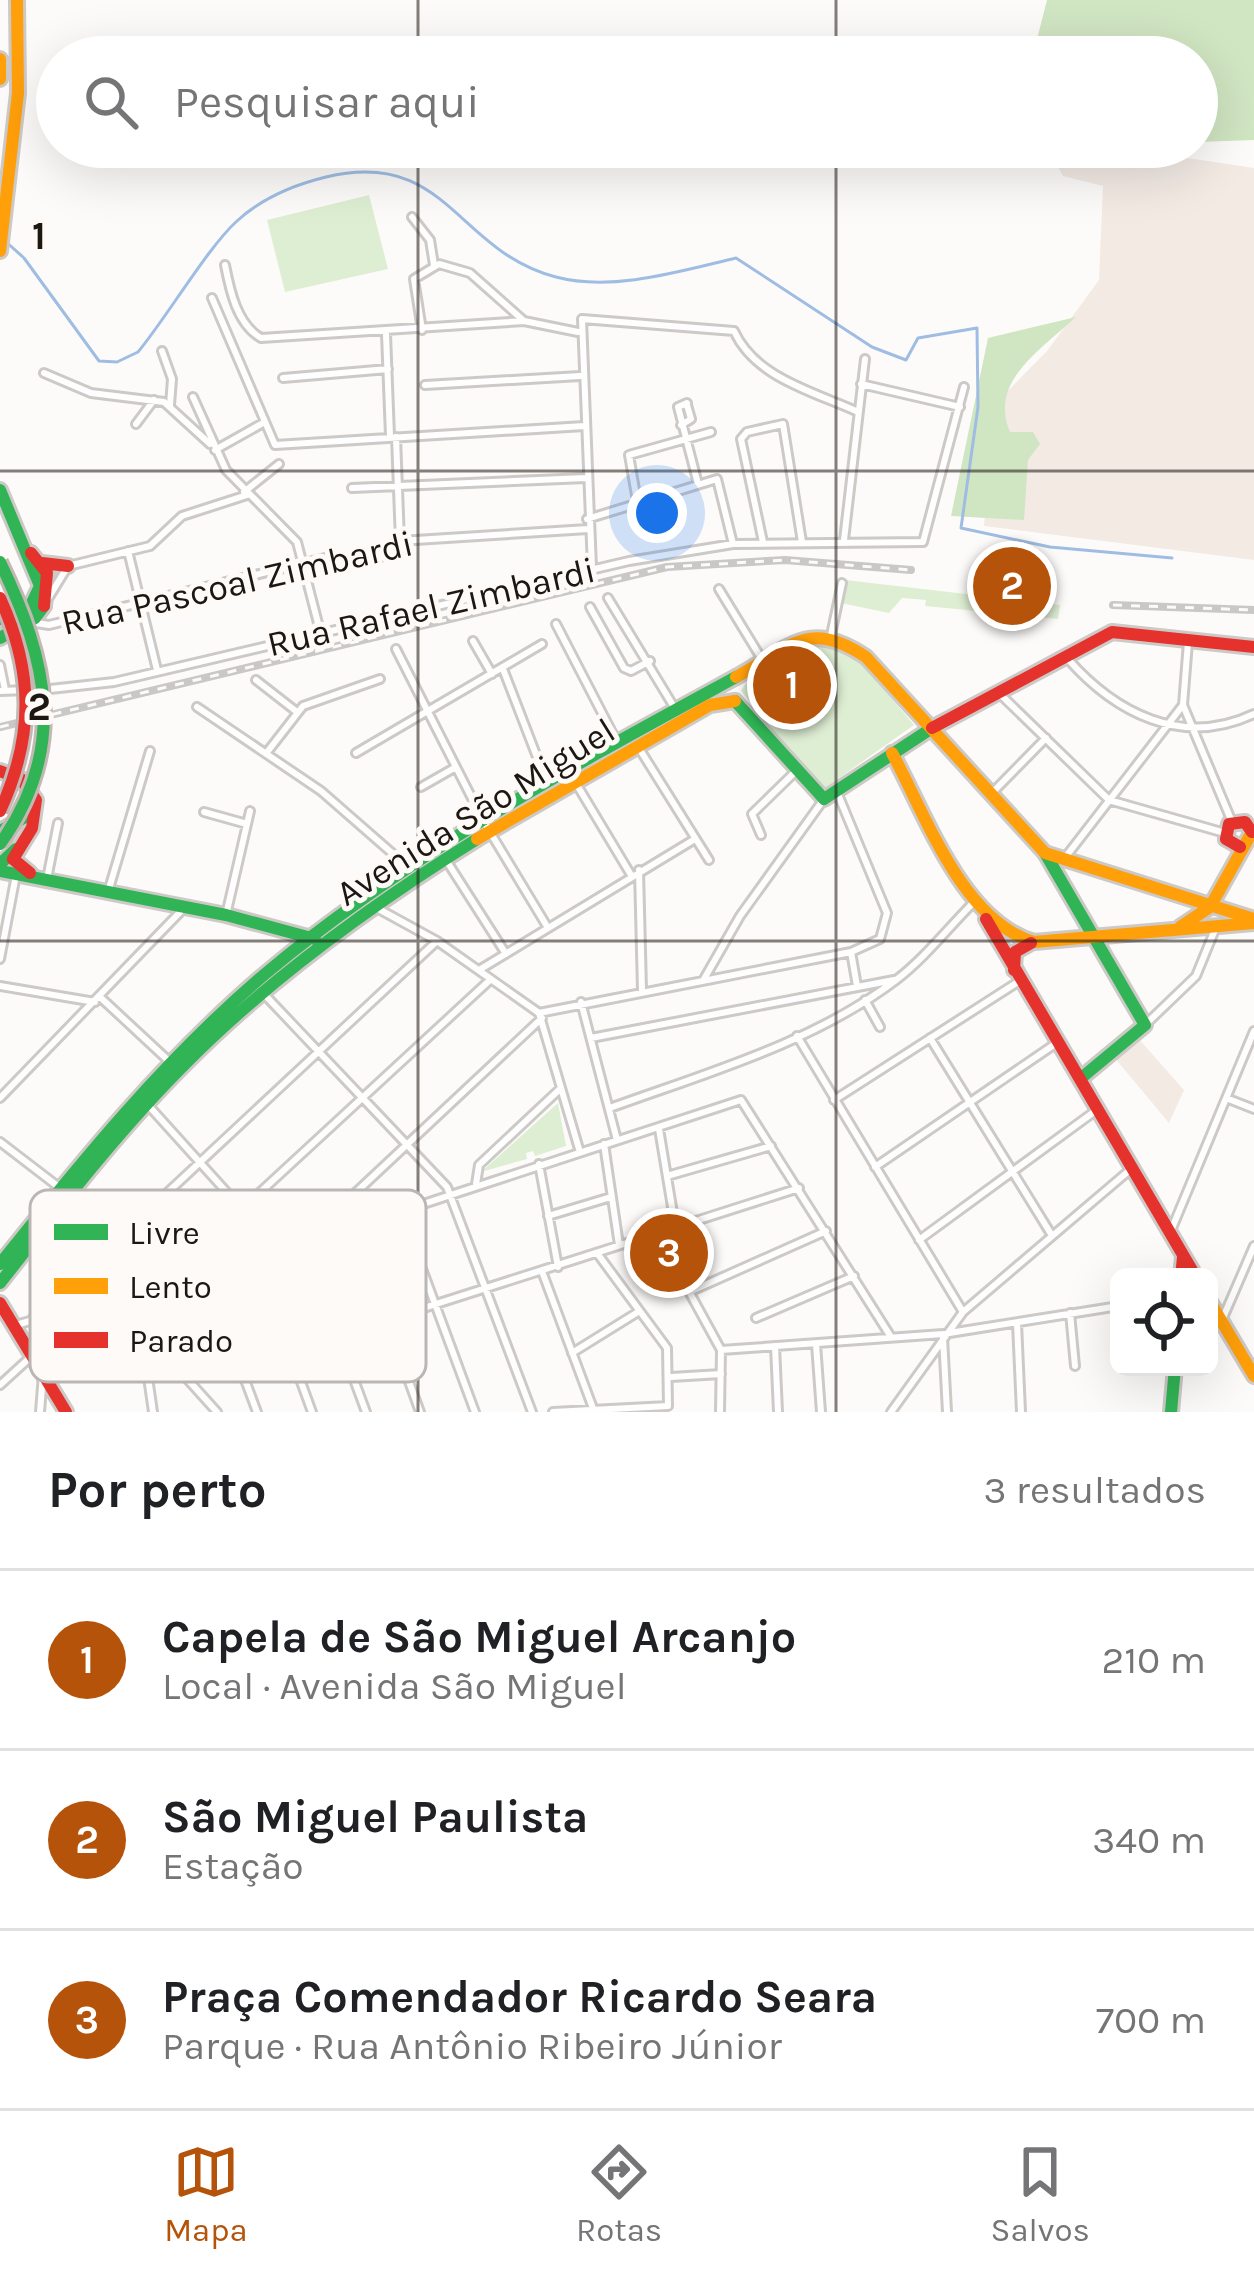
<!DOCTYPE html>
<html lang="pt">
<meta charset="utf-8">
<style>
:root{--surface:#fff;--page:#f6f6f6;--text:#202124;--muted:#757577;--line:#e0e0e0;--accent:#b45309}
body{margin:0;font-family:Karla,sans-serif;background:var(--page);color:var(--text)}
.controls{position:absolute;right:36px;bottom:36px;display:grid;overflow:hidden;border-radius:18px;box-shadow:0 12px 48px #0002}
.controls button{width:108px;height:108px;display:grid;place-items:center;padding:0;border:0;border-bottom:3px solid var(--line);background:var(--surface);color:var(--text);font:60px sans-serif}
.you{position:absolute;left:657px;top:513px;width:42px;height:42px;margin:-30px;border:9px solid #fff;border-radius:50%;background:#1a73e8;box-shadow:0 0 0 18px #1a73e833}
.badge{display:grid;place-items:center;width:78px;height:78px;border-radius:50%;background:var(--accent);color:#fff;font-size:39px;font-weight:700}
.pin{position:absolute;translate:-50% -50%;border:6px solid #fff;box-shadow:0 3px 12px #0006}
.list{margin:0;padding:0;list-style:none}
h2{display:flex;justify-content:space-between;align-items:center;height:156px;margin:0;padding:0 48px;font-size:51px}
h2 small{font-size:39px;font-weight:400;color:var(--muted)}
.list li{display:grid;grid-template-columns:78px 1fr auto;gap:36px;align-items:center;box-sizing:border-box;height:180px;padding:0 48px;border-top:3px solid var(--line)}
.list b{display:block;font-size:45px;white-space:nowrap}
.list p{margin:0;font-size:39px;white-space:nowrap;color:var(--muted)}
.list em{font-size:39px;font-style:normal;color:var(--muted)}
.icon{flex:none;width:66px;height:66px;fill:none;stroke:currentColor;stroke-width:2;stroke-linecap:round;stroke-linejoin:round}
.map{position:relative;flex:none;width:1254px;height:1412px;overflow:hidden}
.search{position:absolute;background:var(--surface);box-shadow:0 12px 48px #0002;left:36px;right:36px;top:36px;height:132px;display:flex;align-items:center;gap:30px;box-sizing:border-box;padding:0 42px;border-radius:66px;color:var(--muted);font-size:45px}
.sheet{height:696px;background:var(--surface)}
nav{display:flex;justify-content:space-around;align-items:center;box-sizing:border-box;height:168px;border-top:3px solid var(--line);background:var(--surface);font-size:33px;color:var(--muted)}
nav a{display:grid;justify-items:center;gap:6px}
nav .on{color:var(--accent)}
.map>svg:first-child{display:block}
.built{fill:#f3eae4}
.green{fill:#deeed3}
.forest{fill:#d0e5c2}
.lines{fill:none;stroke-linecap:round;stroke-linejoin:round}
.stream{stroke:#9fbde3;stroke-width:3}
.street-casing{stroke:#cdc9c6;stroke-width:12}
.fast-casing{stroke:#cdc9c6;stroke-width:18}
.slow-casing{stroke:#cdc9c6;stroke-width:18}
.jam-casing{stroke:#cdc9c6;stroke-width:18}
.street{stroke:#fffefe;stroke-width:6}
.fast{stroke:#30b455;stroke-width:12}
.slow{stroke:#ff9f0a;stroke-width:12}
.jam{stroke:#e5322d;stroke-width:12}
.rail-casing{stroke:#c9c8c7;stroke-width:8}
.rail{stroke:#fefaf8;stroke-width:3;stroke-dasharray:9;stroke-linecap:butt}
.fast-bridge-casing{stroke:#c4b8b5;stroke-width:18;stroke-linecap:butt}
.jam-bridge-casing{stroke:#c4b8b5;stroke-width:18;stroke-linecap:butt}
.fast-bridge{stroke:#30b455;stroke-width:12}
.jam-bridge{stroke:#e5322d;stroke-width:12}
.grid{fill:none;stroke:#1d1712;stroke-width:3;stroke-opacity:0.55}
.labels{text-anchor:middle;stroke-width:10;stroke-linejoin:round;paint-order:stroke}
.street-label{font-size:36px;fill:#1d1712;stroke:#fefaf8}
.key{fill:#fefaf8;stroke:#bab6b3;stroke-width:3}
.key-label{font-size:33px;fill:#1d1712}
.grid-label{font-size:39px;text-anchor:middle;font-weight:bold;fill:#1d1712;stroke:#fefaf8;stroke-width:10;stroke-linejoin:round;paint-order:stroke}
</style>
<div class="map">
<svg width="1254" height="1412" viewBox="0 0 1254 1412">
<rect width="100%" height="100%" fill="#fdfbf9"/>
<!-- built -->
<path class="built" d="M1047,147h67l140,21v392l-270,-34 10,-121 53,-54 52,-71 4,-94 -40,-10z
M1137,1037l47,53 -15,33 -55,-66z"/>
<!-- green -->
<path class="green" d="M369,195l19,74 -103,23 -18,-72z
M845,580l215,25 -2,14 -133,-13 1,-6 -24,-2 -13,15 -48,-10z
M820,640l30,9 64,76 -92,65 -81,-99c12,-22 54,-47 79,-51z
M558,1103l8,43 -31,10 -2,-5 -7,2 1,6 -46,13z"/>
<!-- forest -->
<path class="forest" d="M1047,0h207v140l-57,2v-85h-138l-23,-14z
M1076,317c-34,32 -88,64 -66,115h23l7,12 -12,16 -4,60 -73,-4 37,-178z"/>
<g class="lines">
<!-- stream -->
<path class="stream" d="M4,240l20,18 75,103 18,1 21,-10c29,-35 70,-105 99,-131 25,-23 56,-36 89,-44 121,-29 130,74 230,100 56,15 125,-6 180,-19l136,89 34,13 12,-22 59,-10 1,79 -17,121 89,19 122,11"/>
<!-- street casing -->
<g class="street-casing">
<path id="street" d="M412,217l18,23 4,25
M225,265c5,26 12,59 36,73l263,-17 54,11
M212,298l63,147 309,-19
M422,330l-8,-51 25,-15 31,9 54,48
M386,334l4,102
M162,351l10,28 -2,26
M44,373l47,20 73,9 46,42
M283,378l105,-9
M861,384l99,23
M425,385l155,-9
M193,397l33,73 71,72 23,89
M687,403l-9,4 20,77
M136,424l18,-24
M681,425l10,-6 -4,-14
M396,437l4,104
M215,450l48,-27
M352,488l234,-10
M244,492l35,-28
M637,501l-8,-46 82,-23
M587,519l130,-40 16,65
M844,540l21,-181
M763,542l-22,-103 6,-7 36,-8 19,118
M128,551l29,119
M592,568l-10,-249 152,12c21,46 77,60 122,80
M719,589l44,72
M49,597l19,-31 82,-20 32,-30 65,-21
M608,598l69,114
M590,607l34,61 7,3 19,-10
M30,622l19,3 280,-68h52l19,-16 188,-12
M556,624l62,120
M831,635l11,-52
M473,641l19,33
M1188,642l-5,63 49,117
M396,649l88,173 64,106
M1067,658c48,55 115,90 187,56
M0,665l5,25
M503,669l44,114
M256,680l41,32
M41,690l73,-8 515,-121 104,-17 190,-2 41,-155
M0,691l28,-1
M1000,694l109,106 116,33
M197,707l124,84 87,76
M637,745l72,115
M268,751l35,-45 77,-27
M356,753l186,-109
M574,780l57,95
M421,787l35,-20
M992,793l54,-55
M204,812l43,12
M761,835l-9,-21 44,-43
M1064,859l119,-154
M446,860l60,94
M639,870l3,121
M47,879l11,-56
M108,892l42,-141
M375,907l62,34 102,72 40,136
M226,915l24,-104
M851,952l6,34
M0,959l16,-84
M479,970l216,-131
M704,979l36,-63 84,-117
M0,986l95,16
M263,993l184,194 85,225
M100,997l71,66
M865,1000l15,27
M581,1002l36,138
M539,1013l312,-61 29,-13 7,-26 -50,-121
M1146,1024l50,-48 20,-49
M797,1036l166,276
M591,1038l303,-58
M930,1038l121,196
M0,1098l185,-191
M1226,1098l28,11
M834,1100l187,-120
M148,1105l130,144
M610,1108c96,-35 203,-65 286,-128 28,-21 53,-53 78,-78
M659,1129l26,156
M0,1142l60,46
M604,1144l15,101
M539,1164l19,103
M875,1167l183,-125
M667,1176l104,-30
M476,1184l3,-19 82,-77
M401,1212l74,200
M548,1216l63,-19
M353,1227l67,185
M1170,1233l84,-202
M646,1236l40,50 35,64 -1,62
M919,1240l179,-131
M101,1252l36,38
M255,1256l57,156
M543,1274l51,137
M163,1282l328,-303
M128,1292l15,51 10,69
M689,1292l137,-61
M1070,1313l5,53
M756,1318l98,-42
M32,1319l405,-378
M1222,1320l32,-74
M223,1321l34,91
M1017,1323l4,89
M16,1325l337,-98 388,-127 150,237
M943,1337l4,75
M153,1341l64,71
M143,1343l97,-24 146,1 413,-132
M816,1344l5,68
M775,1346l3,66
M721,1350l222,-16 176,-28
M572,1353l66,-41
M671,1377l50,-3
M0,1385l35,-32
M40,1412l3,-38
M366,1412l-63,-170 239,-224
M553,1412l115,-6 -1,-58 -70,-95
M891,1412l72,-100 168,-143"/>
</g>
<!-- fast casing -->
<g class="fast-casing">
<path id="fast" d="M0,490l40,96 -10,21 -30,12
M0,638l35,-20 9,-12
M735,701l89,98 108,-71
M0,831l27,-15 8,-15
M1045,853l100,172 -65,54
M0,864l16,-15
M0,871l226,44 89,24
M0,1264c81,-102 165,-205 265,-290 143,-120 308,-208 471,-297
M0,1283c59,-75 117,-151 185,-219 86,-87 188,-160 292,-225
M1171,1412l4,-45"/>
</g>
<!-- slow casing -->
<g class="slow-casing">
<path id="slow" d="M0,59v20
M0,251l18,-158 -1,-93
M736,677c55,-30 72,-59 130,-20l179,196 209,66
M892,753c34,62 70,168 142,189l220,-19
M477,839l233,-134 25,-4
M1210,907l42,-75
M1180,927l30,-20
M1209,1300l45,76"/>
</g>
<!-- jam casing -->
<g class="jam-casing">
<path id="jam" d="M31,553l16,20 -3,33
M42,563l26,3
M932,728l180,-96 142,15
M0,771l21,8 15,21 -4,28 -19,31 17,14
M1240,847l-14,-8 3,-15 16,-2 7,10
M986,919l210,358
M1014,970l1,-18 16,-9
M1181,1277l2,-20
M0,1303l66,109"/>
</g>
<!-- street -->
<use href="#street" class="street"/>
<!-- fast -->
<use href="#fast" class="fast"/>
<!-- slow -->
<use href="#slow" class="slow"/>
<!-- jam -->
<use href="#jam" class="jam"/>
<!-- rail casing -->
<g class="rail-casing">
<path id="rail" d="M1113,605l141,5
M0,727l667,-160 118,-7 126,10"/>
</g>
<!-- rail -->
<use href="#rail" class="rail"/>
<!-- fast-bridge casing -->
<g class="fast-bridge-casing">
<path id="fast-bridge" d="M0,562c48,99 68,187 0,282"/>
</g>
<!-- jam-bridge casing -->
<g class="jam-bridge-casing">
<path id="jam-bridge" d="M0,598c34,74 34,139 0,213"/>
</g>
<!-- fast-bridge -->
<use href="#fast-bridge" class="fast-bridge"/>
<!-- jam-bridge -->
<use href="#jam-bridge" class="jam-bridge"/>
</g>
<!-- grid -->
<path class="grid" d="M418,0v57M836,0v57M418,147v1265M836,147v1265M0,471h1254M0,941h1254"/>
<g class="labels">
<!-- street labels -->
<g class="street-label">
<text transform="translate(237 582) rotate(-13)" y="13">Rua Pascoal Zimbardi</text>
<text transform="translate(431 606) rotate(-13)" y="13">Rua Rafael Zimbardi</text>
<text transform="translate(475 811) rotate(-32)" y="13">Avenida São Miguel</text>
</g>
</g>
<!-- legend -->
<rect x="30" y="1190" width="396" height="192" rx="18" class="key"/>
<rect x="54" y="1224" width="54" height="16" fill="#30b455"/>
<rect x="54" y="1278" width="54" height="16" fill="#ff9f0a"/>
<rect x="54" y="1332" width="54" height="16" fill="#e5322d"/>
<g class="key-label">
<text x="129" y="1244">Livre</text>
<text x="129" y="1298">Lento</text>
<text x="129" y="1352">Parado</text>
</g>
<g class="grid-label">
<text x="39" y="249">1</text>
<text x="39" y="720">2</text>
</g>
</svg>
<div class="controls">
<button><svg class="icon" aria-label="locate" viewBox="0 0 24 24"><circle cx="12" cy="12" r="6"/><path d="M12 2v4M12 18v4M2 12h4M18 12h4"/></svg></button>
</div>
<div class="you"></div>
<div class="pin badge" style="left:792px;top:685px">1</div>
<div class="pin badge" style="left:1012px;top:586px">2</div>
<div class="pin badge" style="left:669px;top:1253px">3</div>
<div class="search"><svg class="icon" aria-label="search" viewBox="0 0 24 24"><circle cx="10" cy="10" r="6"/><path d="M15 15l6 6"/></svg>Pesquisar aqui</div>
</div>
<section class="sheet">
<h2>Por perto<small>3 resultados</small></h2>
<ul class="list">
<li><span class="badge">1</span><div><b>Capela de São Miguel Arcanjo</b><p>Local · Avenida São Miguel</p></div><em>210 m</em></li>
<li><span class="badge">2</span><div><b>São Miguel Paulista</b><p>Estação</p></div><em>340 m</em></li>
<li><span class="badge">3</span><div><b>Praça Comendador Ricardo Seara</b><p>Parque · Rua Antônio Ribeiro Júnior</p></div><em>700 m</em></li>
</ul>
</section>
<nav>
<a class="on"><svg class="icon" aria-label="map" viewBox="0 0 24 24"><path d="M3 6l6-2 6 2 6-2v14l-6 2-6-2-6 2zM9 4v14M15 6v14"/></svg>Mapa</a>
<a><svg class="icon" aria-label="directions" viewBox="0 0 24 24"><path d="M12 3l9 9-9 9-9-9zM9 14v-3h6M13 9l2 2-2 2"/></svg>Rotas</a>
<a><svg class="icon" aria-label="saved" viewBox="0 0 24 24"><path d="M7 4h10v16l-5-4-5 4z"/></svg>Salvos</a>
</nav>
